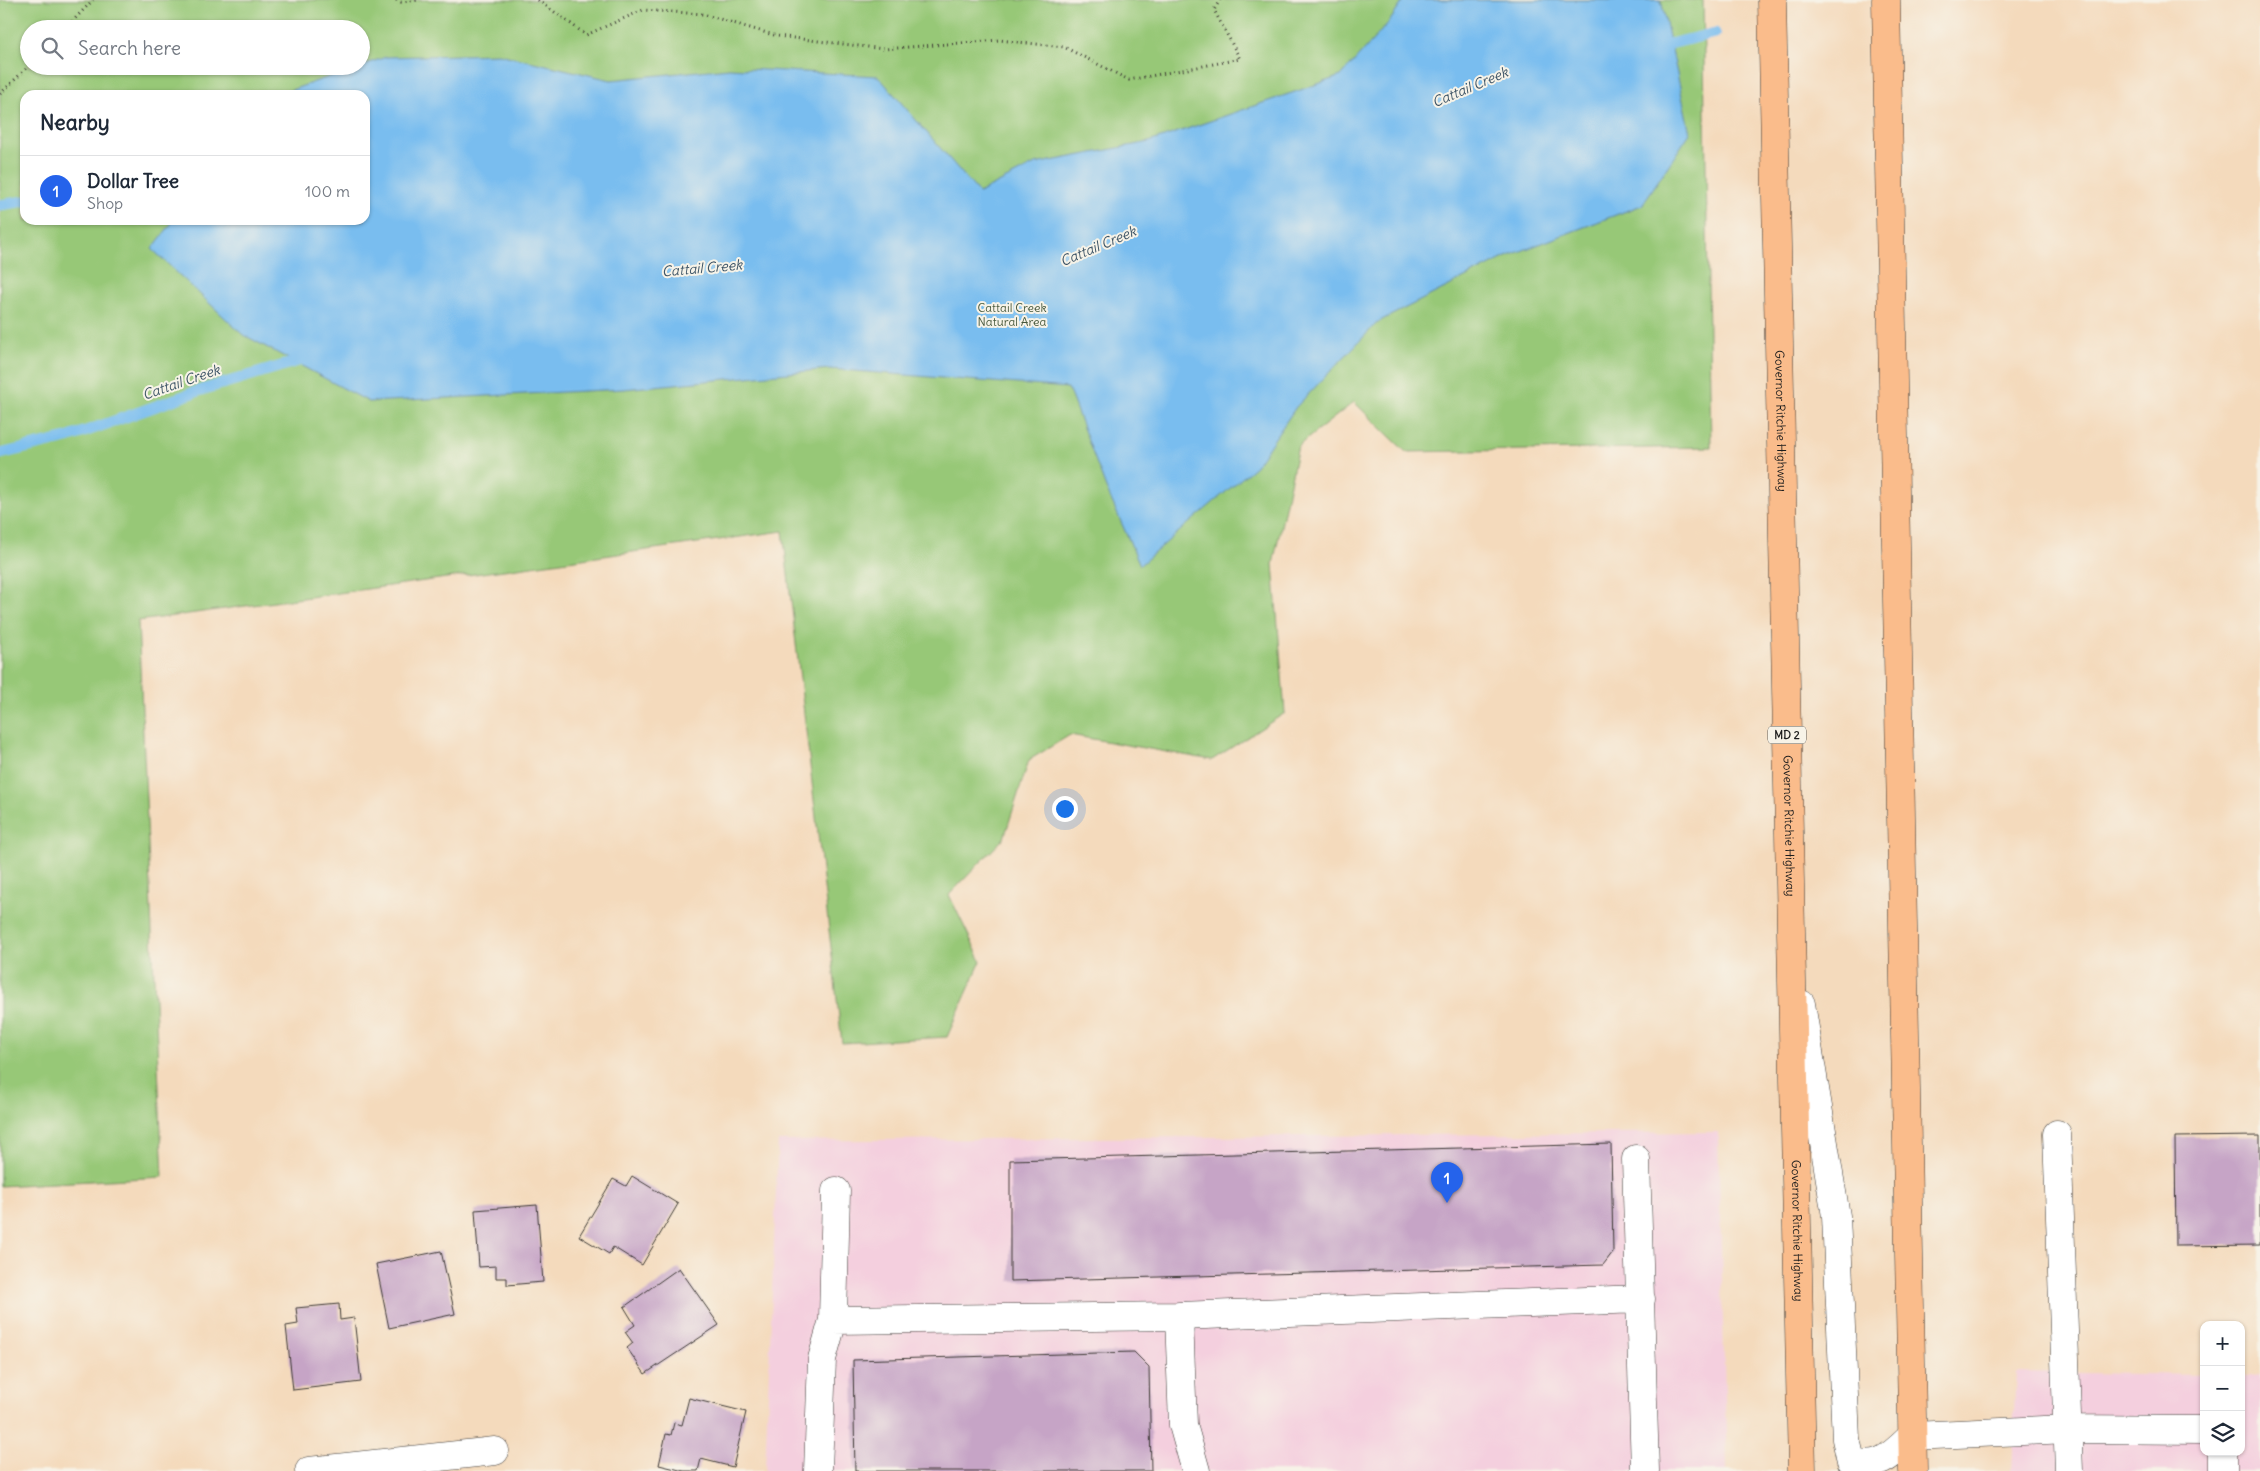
<!DOCTYPE html>
<meta charset="utf-8">
<style>
:root{--surface:#fff;--page:#f6f6f7;--text:#1f2937;--muted:#747a83;--line:#e0e1e3;--accent:#2563eb}
body{margin:0;font-family:Delius,sans-serif;background:var(--page);color:var(--text)}
.controls{position:absolute;right:15px;bottom:15px;display:grid;overflow:hidden;border-radius:10px;box-shadow:0 1px 4px #0004}
.controls button{width:45px;height:45px;display:grid;place-items:center;padding:0;border:0;border-bottom:1px solid var(--line);background:var(--surface);color:var(--text);font:25px sans-serif}
.you{position:absolute;left:1064px;top:808px;width:18px;height:18px;margin:-12px;border:4px solid #fff;border-radius:50%;background:#1a73e8;box-shadow:0 0 0 8px #1a73e833}
.badge{display:grid;place-items:center;width:32px;height:32px;border-radius:50%;background:var(--accent);color:#fff;font-size:16px;font-weight:700}
.pin{position:absolute;translate:-50% -41px;filter:drop-shadow(0 1px 2px #0008)}
.pin::after{content:'';position:absolute;top:26px;width:18px;height:15px;background:inherit;clip-path:polygon(0 0,100% 0,50% 100%)}
.list{margin:0;padding:0;list-style:none}
h2{display:flex;justify-content:space-between;align-items:center;height:65px;margin:0;padding:0 20px;font-size:21px}
h2 small{font-size:16px;font-weight:400;color:var(--muted)}
.list li{display:grid;grid-template-columns:32px 1fr auto;gap:15px;align-items:center;box-sizing:border-box;height:70px;padding:0 20px;border-top:1px solid var(--line)}
.list b{display:block;font-size:19px;white-space:nowrap}
.list p{margin:0;font-size:16px;white-space:nowrap;color:var(--muted)}
.list em{font-size:16px;font-style:normal;color:var(--muted)}
.icon{flex:none;width:28px;height:28px;fill:none;stroke:currentColor;stroke-width:2;stroke-linecap:round;stroke-linejoin:round}
.map{position:relative;flex:none;width:2260px;height:1471px;overflow:hidden}
.search{position:absolute;background:var(--surface);box-shadow:0 1px 4px #0004;left:20px;top:20px;width:350px;height:55px;display:flex;align-items:center;gap:12px;box-sizing:border-box;padding:0 18px;border-radius:28px;color:var(--muted);font-size:19px}
.panel{position:absolute;background:var(--surface);box-shadow:0 1px 4px #0004;left:20px;top:90px;width:350px;height:135px;border-radius:15px}
.map>svg:first-child{display:block}
.built{fill:#f4cfde}
.green{fill:#97c877;stroke:#5a724a;fill-rule:evenodd}
.water{fill:#79bdef;stroke:#4a6c86}
.lines{fill:none;stroke-linecap:round;stroke-linejoin:round}
.stream{stroke:#79bdef;stroke-width:11}
.building{fill:#c6a4c6}
.minor-casing{stroke:#3c3834;stroke-width:29}
.highway-casing{stroke:#3c3834;stroke-width:29}
.path{stroke:#3c3834;stroke-width:3;stroke-dasharray:1 4;stroke-linecap:butt}
.minor{stroke:#fff;stroke-width:28}
.highway{stroke:#fabc8b;stroke-width:28}
.labels{text-anchor:middle;stroke-width:4;stroke-linejoin:round;paint-order:stroke}
.shield{fill:#f7f3e8;stroke:#5e5c59;stroke-width:1}
.shield-label{font-size:11px;font-weight:bold;fill:#1c1c1c}
.park-label{font-size:12px;fill:#47583c;stroke:#f7f3e8}
.street-label{font-size:12px;fill:#1c1c1c;stroke:#f7f3e8}
.water-label{font-size:14px;font-style:italic;fill:#3d5466;stroke:#f7f3e8}
</style>
<div class="map">
<svg width="2260" height="1471" viewBox="0 0 2260 1471">
<rect width="100%" height="100%" fill="#f7f3e8"/>
<filter id="ink" filterUnits="userSpaceOnUse"><feTurbulence type="fractalNoise" baseFrequency=".02" numOctaves="2"/><feDisplacementMap in="SourceGraphic" scale="10" xChannelSelector="R" yChannelSelector="G"/><feConvolveMatrix kernelMatrix="1 2 1 2 8 2 1 2 1" color-interpolation-filters="sRGB"/></filter>
<filter id="wash" filterUnits="userSpaceOnUse"><feTurbulence type="fractalNoise" baseFrequency=".0096" numOctaves="4" result="noise"/><feDisplacementMap in="SourceGraphic" scale="20" xChannelSelector="R" yChannelSelector="G"/><feGaussianBlur stdDeviation="1.12" result="paint"/><feColorMatrix in="noise" values="0 0 0 0 0 0 0 0 0 0 0 0 0 0 0 0 0 1.4 0 .05"/><feComposite in="paint" operator="in"/></filter>
<g filter="url(#wash)">
<rect width="100%" height="100%" fill="#f4dabc"/>
<!-- built -->
<path class="built" d="M1718,1132l9,339h-962l13,-330z
M2016,1372l188,3v77h37v-76h19v95h-249z"/>
<!-- green -->
<path class="green" d="M0,0h1703l8,447 -305,5 -52,-50 -56,44 -25,118 12,149 -73,47 -142,-25 -41,25 -25,78 -55,57 32,66 -34,76 -105,6 -59,-512 -645,90 25,556 -163,9zM29,29h332v37h-332zM25,95h340v125h-340z"/>
<!-- water -->
<path class="water" d="M1404,0h257l29,133 -48,72 -134,51 -130,66 -82,85 -40,59 -116,99 -34,-77 -38,-100 -239,-19 -205,20 -255,13 -127,-68 -90,-85 22,-29h191v-125h-88l109,-38 113,-3 112,26 118,-12 149,8 101,117 56,-29 114,-22 192,-66 48,-54z"/>
<g class="lines">
<!-- stream -->
<path class="stream" d="M1657,47l58,-14
M0,205l25,-4
M0,454l67,-16 131,-47 110,-33"/>
</g>
<g id="blocks">
<!-- building -->
<path class="building" d="M2260,1136v109l-84,1 -1,-109z
M1611,1144l2,108 -10,13 -593,16v-121z
M632,1176l46,28 -36,61 -29,-18 -4,7 -30,-18 34,-57 13,7z
M537,1205l6,77 -36,3v-7h-11v-12l-17,1 -4,-57z
M441,1251l14,63 -66,14 -13,-64z
M679,1268l40,57 -74,49 -18,-26 6,-5 -8,-11 10,-7 -11,-18z
M339,1304l1,16 14,-2 7,64 -68,8 -7,-64 12,-2 -2,-16z
M1134,1352l15,15 2,104h-296l-2,-111z
M689,1398l57,14 -13,55 -32,-8 -3,12h-14l-25,-6 7,-31 5,1 3,-12 8,2z"/>
</g>
</g>
<g filter="url(#ink)">
<use href="#blocks" fill-opacity="0" stroke="#3c3834" stroke-width="1"/>
<g class="lines">
<!-- minor casing -->
<g class="minor-casing">
<path id="minor" d="M1801,1004l35,212 10,223 5,22c27,10 42,-7 61,-25l156,-7 136,1
M2057,1134l12,337
M1636,1159l9,312
M833,1320l346,-4
M309,1471l186,-20
M818,1471l4,-112 11,-39 3,-129
M1196,1471l-13,-46 -4,-109 462,-17
M2223,1471v-19"/>
</g>
<!-- highway casing -->
<g class="highway-casing">
<g id="highway">
<path id="s1" d="M1772,0l30,1471"/>
<path d="M1886,0l27,1471"/>
</g>
</g>
<!-- path -->
<path class="path" d="M396,0l5,2 18,-2
M538,0l48,35 57,-25 60,4 74,22 107,13 115,-9 65,7 65,33 111,-21 -26,-49 6,-10
M65,29l28,-29
M0,94l29,-28"/>
<!-- minor -->
<use href="#minor" class="minor"/>
<!-- highway -->
<use href="#highway" class="highway"/>
</g>
</g>
<g class="labels">
<!-- shield labels -->
<rect class="shield" x="1768" y="726.5" width="38" height="17" rx="4"/>
<g class="shield-label">
<text x="1787" y="739">MD 2</text>
</g>
<!-- park labels -->
<g class="park-label">
<text x="1012" y="312">Cattail Creek<tspan x="1012" dy="14">Natural Area</tspan></text>
</g>
<!-- street labels -->
<g class="street-label">
<text dy="4" stroke="none"><textPath href="#s1" startOffset="421">Governor Ritchie Highway</textPath></text>
<text dy="4" stroke="none"><textPath href="#s1" startOffset="826">Governor Ritchie Highway</textPath></text>
<text dy="4" stroke="none"><textPath href="#s1" startOffset="1231">Governor Ritchie Highway</textPath></text>
</g>
<!-- water labels -->
<g class="water-label">
<text transform="translate(1470 87) rotate(-23)" y="5">Cattail Creek</text>
<text transform="translate(1098 246) rotate(-23)" y="5">Cattail Creek</text>
<text transform="translate(702 268) rotate(-5)" y="5">Cattail Creek</text>
<text transform="translate(181 382) rotate(-19)" y="5">Cattail Creek</text>
</g>
</g>
</svg>
<div class="controls">
<button>+</button>
<button>−</button>
<button><svg class="icon" aria-label="layers" viewBox="0 0 24 24"><path d="M12 4l9 5-9 5-9-5zM3 14l9 5 9-5"/></svg></button>
</div>
<div class="you"></div>
<div class="pin badge" style="left:1447px;top:1203px">1</div>
<div class="search"><svg class="icon" aria-label="search" viewBox="0 0 24 24"><circle cx="10" cy="10" r="6"/><path d="M15 15l6 6"/></svg>Search here</div>
<section class="panel">
<h2>Nearby<small></small></h2>
<ul class="list">
<li><span class="badge">1</span><div><b>Dollar Tree</b><p>Shop</p></div><em>100 m</em></li>
</ul>
</section>
</div>
